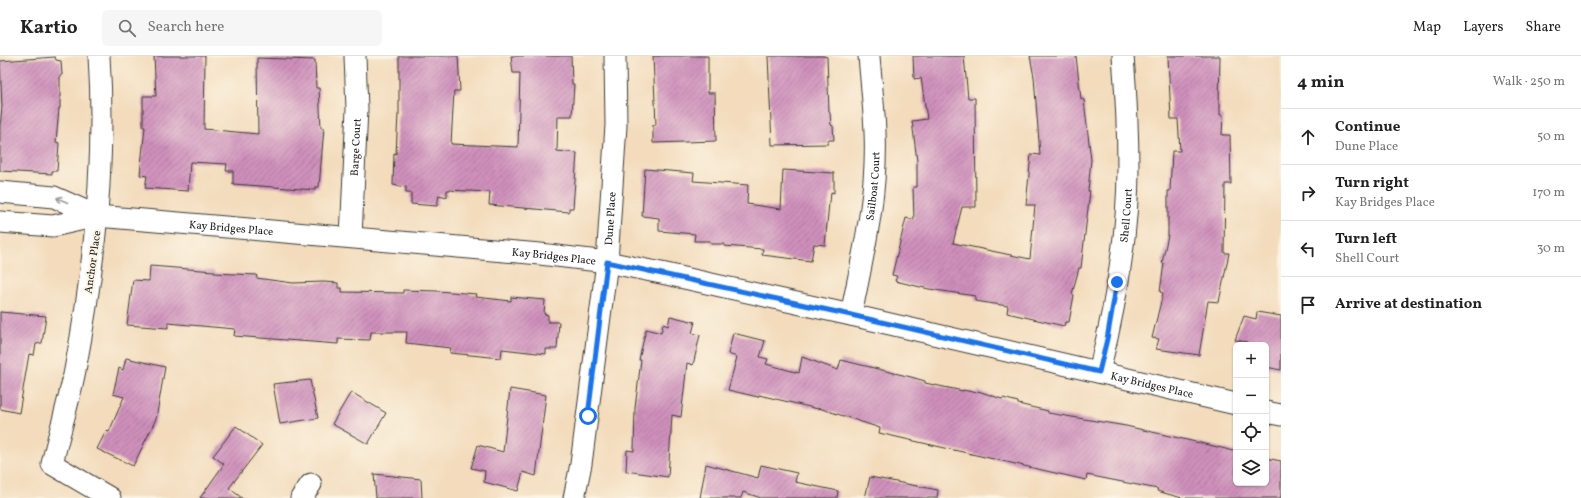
<!DOCTYPE html>
<meta charset="utf-8">
<style>
:root{--surface:#fff;--page:#f6f6f6;--text:#222;--muted:#767676;--line:#e0e0e0}
body{margin:0;font-family:Vollkorn,serif;background:var(--page);color:var(--text)}
.controls{position:absolute;right:12px;bottom:12px;display:grid;overflow:hidden;border-radius:6px;box-shadow:0 1px 3px #0004}
.controls button{width:36px;height:36px;display:grid;place-items:center;padding:0;border:0;border-bottom:1px solid var(--line);background:var(--surface);color:var(--text);font:20px sans-serif}
.stop{position:absolute;width:12px;height:12px;margin:-9px;border:3px solid #1a73e8;border-radius:50%;background:#fff}
.stop.end{background:#1a73e8;border-color:#fff;box-shadow:0 1px 4px #0008}
.list{margin:0;padding:0;list-style:none}
h2{display:flex;justify-content:space-between;align-items:center;height:52px;margin:0;padding:0 16px;font-size:17px}
h2 small{font-size:13px;font-weight:400;color:var(--muted)}
.list li{display:grid;grid-template-columns:26px 1fr auto;gap:12px;align-items:center;box-sizing:border-box;height:56px;padding:0 16px;border-top:1px solid var(--line)}
.list b{display:block;font-size:15px;white-space:nowrap}
.list p{margin:0;font-size:13px;white-space:nowrap;color:var(--muted)}
.list em{font-size:13px;font-style:normal;color:var(--muted)}
.icon{flex:none;width:22px;height:22px;fill:none;stroke:currentColor;stroke-width:2;stroke-linecap:round;stroke-linejoin:round}
.map{position:relative;flex:none;width:1281px;height:442px;overflow:hidden}
header{display:flex;align-items:center;gap:24px;box-sizing:border-box;height:56px;padding:0 20px;background:var(--surface);border-bottom:1px solid var(--line)}
header strong{font-size:19px}
nav{display:flex;gap:22px;margin-inline-start:auto;font-size:14px}
.search{width:280px;height:36px;background:var(--page);display:flex;align-items:center;gap:10px;box-sizing:border-box;padding:0 14px;border-radius:6px;color:var(--muted);font-size:15px}
main{display:flex}
aside{flex:1;background:var(--surface)}
.map>svg:first-child{display:block}
.building{fill:url(#building-hatch)}
.lines{fill:none;stroke-linecap:round;stroke-linejoin:round}
.street-casing{stroke:#3c3934;stroke-width:23}
.street{stroke:#fff;stroke-width:21}
.oneway{stroke:#999}
.route{stroke:#1a73e8;stroke-width:5}
.labels{text-anchor:middle;stroke-width:4;stroke-linejoin:round;paint-order:stroke}
.street-label{font-size:11px;fill:#1c1c1c;stroke:#fcf5e5}
</style>
<header>
<strong>Kartio</strong>
<div class="search"><svg class="icon" aria-label="search" viewBox="0 0 24 24"><circle cx="10" cy="10" r="6"/><path d="M15 15l6 6"/></svg>Search here</div>
<nav><a>Map</a><a>Layers</a><a>Share</a></nav>
</header>
<main>
<div class="map">
<svg width="1281" height="442" viewBox="0 0 1281 442">
<defs>
<pattern id="building-hatch" width="6" height="6" patternUnits="userSpaceOnUse"><rect width="6" height="6" fill="#cf90bc"/><path d="M-1 1l2-2M0 6l6-6M5 7l2-2" fill="none" stroke="#a77598"/></pattern>
</defs>
<rect width="100%" height="100%" fill="#fcf5e5"/>
<filter id="ink" filterUnits="userSpaceOnUse"><feTurbulence type="fractalNoise" baseFrequency=".025" numOctaves="2"/><feDisplacementMap in="SourceGraphic" scale="8" xChannelSelector="R" yChannelSelector="G"/><feConvolveMatrix kernelMatrix="1 2 1 2 8 2 1 2 1" color-interpolation-filters="sRGB"/></filter>
<filter id="wash" filterUnits="userSpaceOnUse"><feTurbulence type="fractalNoise" baseFrequency=".012" numOctaves="4" result="noise"/><feDisplacementMap in="SourceGraphic" scale="16" xChannelSelector="R" yChannelSelector="G"/><feGaussianBlur stdDeviation="0.9" result="paint"/><feColorMatrix in="noise" values="0 0 0 0 0 0 0 0 0 0 0 0 0 0 0 0 0 1.4 0 .05"/><feComposite in="paint" operator="in"/></filter>
<g filter="url(#wash)">
<rect width="100%" height="100%" fill="#f3dbbc"/>
<g id="blocks">
<!-- building -->
<path class="building" d="M154,0h51l-1,73 54,5 -1,-76 58,2 1,28h3l2,40h3l-5,59h-4v3l-82,-6v-13h-7l1,-7 -37,-2 -2,29 -43,-3 2,-12 -7,-1 5,-48h-2v-31h13z
M399,0h59l2,35h-6l-3,53 67,3 2,-74h-7l-2,-17h60l1,28h2l-2,32h-14l-1,35 20,2 -4,55h-4v4l-80,-7 1,-13 -43,-2v7l-8,-2 -2,11 -26,-2v-11h-5v-6l-13,-2 1,-32 2,1 2,-40 1,1z
M653,0h55v37h7l1,48 -63,2v-18h3z
M768,0h55l4,1 2,55 1,1 1,12 2,1 1,14h-6v4l-56,1z
M913,0h51l4,42h7l1,109h-14l-9,36 77,16 5,-54h-9l5,-51 9,1 -6,-78 -4,-21h46l5,43 3,1 7,60 -3,31h2l-9,77h-2l-7,26 2,1 -5,27h-4l-1,4 -57,-13 1,-7 -33,-5v-5l-46,-7 -34,-8 2,-5 -5,-1 14,-57 8,2 -1,-33h4v-26l-5,-40 15,-2 -6,-41 -7,1z
M1168,0h52l-1,47h1v12h3l-1,20h8l1,49h-6l-1,69h5l-10,49 -11,-1 -9,54 -43,-6 3,-10 -7,-1 11,-45 -3,-1 4,-29h-2l6,-28v-44h2l2,-40h8l-2,-32h-7z
M55,1l1,3 5,1 1,14h-2v33h-1l-3,34 3,1 -2,28h-5v3l-52,-3v-44l2,-21 -2,-45z
M645,113l49,4 -1,8 55,4 -1,19 34,5 2,-39 51,3v20l-3,-1 -1,11h-1l-4,42 -11,-1 -3,17 -49,-6 1,-6 -39,-3v-2h-13l-1,-3h-16l1,-7 -36,-3v-13l-17,-2z
M150,210l64,5v2l43,2 -1,3 37,5 31,-1 14,1v5h4v4l61,1v-3l34,1 40,3 -1,3 35,4v-4l34,3 -1,14 4,1v7h11l-2,27h-11v5l-44,-5 -1,9 -51,-5 1,-5 -45,-5 1,-11h-36l-1,8 -32,-1v5l-104,-8 1,-7 -67,-6v5l-41,-3 6,-45 16,1z
M0,256l46,4 -4,27 -6,1 -2,11 -5,-1 -10,59 -19,-4z
M1257,256l24,4v54l-15,-3v-22h-19v-3l-12,-2 9,-24 12,3z
M670,260l25,6 -3,11 8,2 -7,30 -6,-2 -6,54 -9,-2 -4,62 -42,-6 1,-21 7,1 1,-43 6,-48h-2l7,-31 15,4 2,-9 5,2z
M733,277l32,8 -5,16 8,2 -2,5 33,9 3,-16 36,13 3,-10 70,17 14,4v2l38,8v-1l14,3 1,-2 24,8 1,-1 15,4v2l30,7v2l78,13 96,22 14,4v31h30v-25l15,3v37h-99l-25,-7 1,-2 -71,-14 -1,5 -207,-47 1,-5 -61,-20 -1,1 -59,-14 -1,2 -30,-7 9,-33 -9,-3z
M126,302l39,9 -9,52 -23,47 -36,-17 9,-18 3,1 15,-35 -11,-3 6,-26 4,2z
M310,324l8,38 -38,6 -7,-40z
M510,333l36,6 -10,81 -13,-4 -5,19 -34,-9 1,-11 -14,-3 7,-23 25,7z
M351,336l35,21 -18,31 -36,-20z
M236,370l26,19 -33,43 13,10h-42l24,-34 -11,-8z
M706,408l52,14 3,-13 36,8 -2,9 43,9 -1,7h-76l-18,-6 -2,6h-41z
M374,418l47,5 1,19h-46z
M870,421l68,13 -1,8h-72z"/>
</g>
</g>
<g filter="url(#ink)">
<use href="#blocks" fill-opacity="0" stroke="#3c3934" stroke-width="1"/>
<g class="lines">
<!-- street casing -->
<g class="street-casing">
<g id="street">
<path d="M99,0c7,106 -4,210 -24,314 -6,32 -16,63 -23,94l58,34"/>
<path d="M0,136l54,5 43,19"/>
<path id="s1" d="M0,166l53,4 44,-10 443,38 67,8 59,12 185,41 385,89"/>
<path id="s2" d="M351,181l6,-128 -2,-53"/>
<path id="s3" d="M851,259c12,-60 27,-121 24,-183 -1,-25 -4,-51 -6,-76"/>
<path id="s4" d="M1099,316c16,-64 29,-137 29,-204 0,-37 -2,-75 -5,-112"/>
<path d="M1266,356l15,3"/>
<path d="M301,442l10,-14"/>
<path id="s5" d="M574,442l7,-34 26,-202 9,-137 -1,-69"/>
</g>
</g>
<!-- street -->
<use href="#street" class="street"/>
</g>
<!-- one-way arrows -->
<defs><path id="oneway-shaft" d="M-6 0H5M1.5-3L5.5 0L1.5 3" fill="none" stroke-width="1.6" stroke-linecap="round" stroke-linejoin="round"/></defs>
<use class="oneway" href="#oneway-shaft" transform="translate(62 144) rotate(-156)"/>
</g>
<g class="lines" filter="url(#ink)">
<!-- route -->
<path class="route" d="M588,360l19,-154 244,53 248,57 8,-33 10,-57"/>
</g>
<g class="labels">
<!-- street labels -->
<g class="street-label">
<text dy="4" stroke="none"><textPath href="#s2" startOffset="90">Barge Court</textPath></text>
<text dy="4" stroke="none"><textPath href="#s3" startOffset="131">Sailboat Court</textPath></text>
<text dy="4" stroke="none"><textPath href="#s4" startOffset="159">Shell Court</textPath></text>
<text dy="4" stroke="none"><textPath href="#s5" startOffset="282">Dune Place</textPath></text>
<text dy="4" stroke="none"><textPath href="#s1" startOffset="233">Kay Bridges Place</textPath></text>
<text dy="4" stroke="none"><textPath href="#s1" startOffset="557">Kay Bridges Place</textPath></text>
<text transform="translate(92 206) rotate(-82)" y="4">Anchor Place</text>
<text dy="4" stroke="none"><textPath href="#s1" startOffset="1169">Kay Bridges Place</textPath></text>
</g>
</g>
</svg>
<div class="controls">
<button>+</button>
<button>−</button>
<button><svg class="icon" aria-label="locate" viewBox="0 0 24 24"><circle cx="12" cy="12" r="6"/><path d="M12 2v4M12 18v4M2 12h4M18 12h4"/></svg></button>
<button><svg class="icon" aria-label="layers" viewBox="0 0 24 24"><path d="M12 4l9 5-9 5-9-5zM3 14l9 5 9-5"/></svg></button>
</div>
<div class="stop" style="left:588px;top:360px"></div>
<div class="stop end" style="left:1117px;top:226px"></div>
</div>
<aside>
<h2>4 min<small>Walk · 250 m</small></h2>
<ul class="list">
<li><svg class="icon" aria-label="ahead" viewBox="0 0 24 24"><path d="M12 20V5M6 11l6-6 6 6"/></svg><div><b>Continue</b><p>Dune Place</p></div><em>50 m</em></li>
<li><svg class="icon" aria-label="right" viewBox="0 0 24 24"><path d="M7 20v-9h11M14 6l5 5-5 5"/></svg><div><b>Turn right</b><p>Kay Bridges Place</p></div><em>170 m</em></li>
<li><svg class="icon" aria-label="left" viewBox="0 0 24 24"><path d="M17 20v-9H6M10 6l-5 5 5 5"/></svg><div><b>Turn left</b><p>Shell Court</p></div><em>30 m</em></li>
<li><svg class="icon" aria-label="arrive" viewBox="0 0 24 24"><path d="M6 21V4h12l-3 4 3 4H6"/></svg><div><b>Arrive at destination</b></div></li>
</ul>
</aside>
</main>
